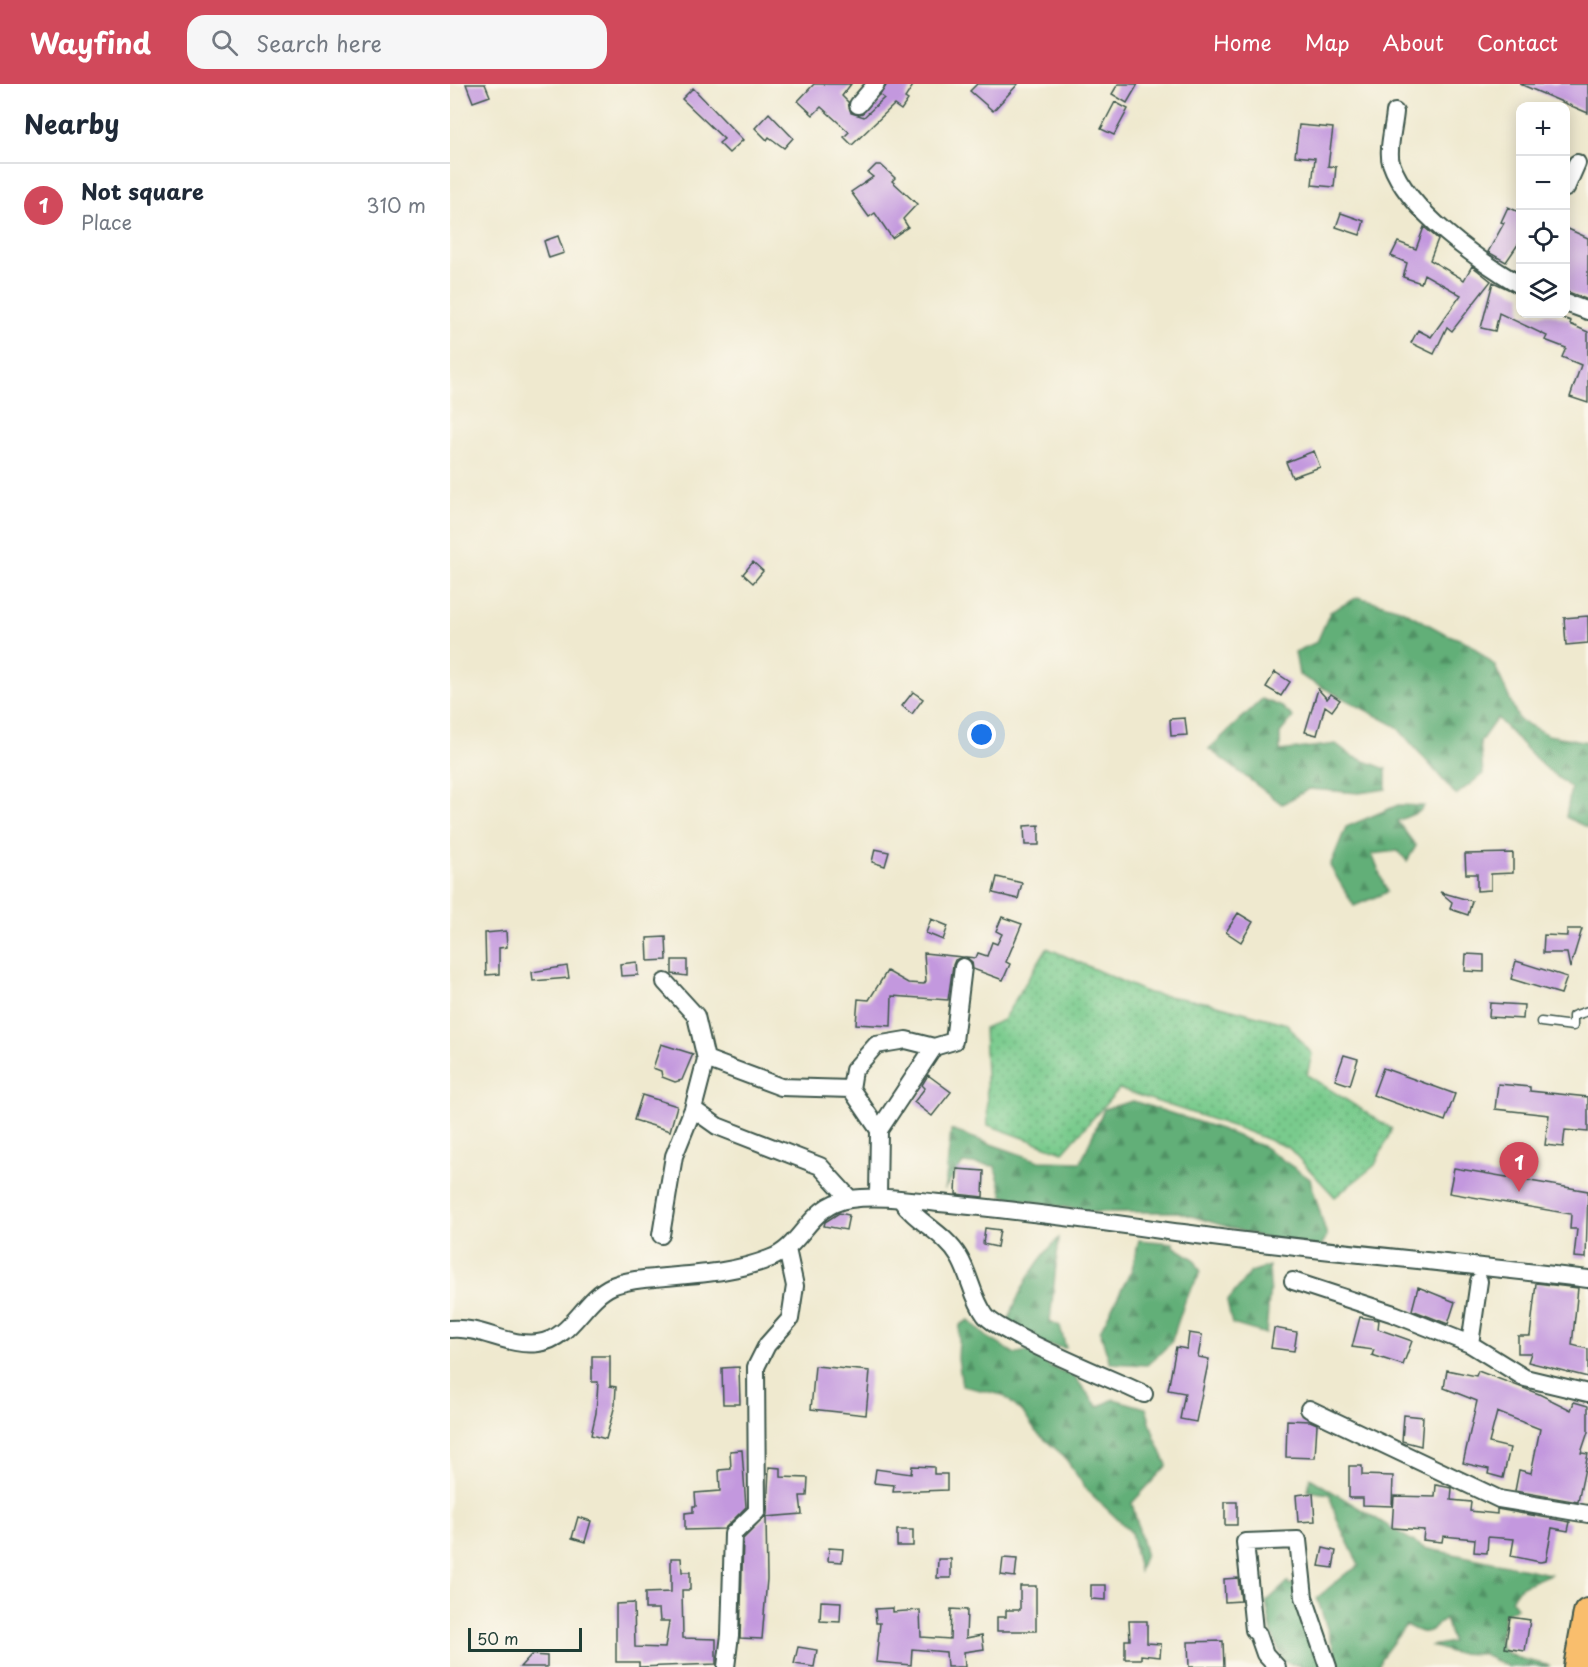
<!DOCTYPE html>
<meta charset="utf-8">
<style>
:root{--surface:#fff;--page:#f6f6f7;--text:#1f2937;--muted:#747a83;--line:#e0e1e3;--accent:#d1495b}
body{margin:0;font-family:"Playpen Sans",sans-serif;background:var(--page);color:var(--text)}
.controls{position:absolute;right:18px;top:18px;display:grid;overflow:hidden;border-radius:12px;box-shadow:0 3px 15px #0003}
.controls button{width:54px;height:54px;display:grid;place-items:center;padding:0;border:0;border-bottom:2px solid var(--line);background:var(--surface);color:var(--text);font:30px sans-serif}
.scale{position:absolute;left:18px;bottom:15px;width:114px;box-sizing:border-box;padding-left:6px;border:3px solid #1f3d34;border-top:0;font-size:16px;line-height:21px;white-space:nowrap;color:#1f3d34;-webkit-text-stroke:4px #fbf7ec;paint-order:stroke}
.you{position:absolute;left:532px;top:651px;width:21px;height:21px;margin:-15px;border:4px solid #fff;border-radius:50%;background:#1a73e8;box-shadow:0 0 0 9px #1a73e833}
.badge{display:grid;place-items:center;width:39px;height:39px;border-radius:50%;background:var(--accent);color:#fff;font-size:20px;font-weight:700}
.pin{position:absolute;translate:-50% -50px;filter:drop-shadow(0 2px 3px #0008)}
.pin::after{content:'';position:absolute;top:32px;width:21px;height:18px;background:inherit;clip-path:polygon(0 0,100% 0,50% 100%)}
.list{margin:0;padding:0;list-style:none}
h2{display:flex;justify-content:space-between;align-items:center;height:78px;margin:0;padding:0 24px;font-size:26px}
h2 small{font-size:20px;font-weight:400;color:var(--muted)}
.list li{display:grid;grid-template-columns:39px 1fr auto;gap:18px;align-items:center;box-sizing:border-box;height:84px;padding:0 24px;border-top:2px solid var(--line)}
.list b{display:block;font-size:22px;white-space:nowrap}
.list p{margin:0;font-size:20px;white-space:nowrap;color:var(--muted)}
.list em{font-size:20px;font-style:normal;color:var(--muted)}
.icon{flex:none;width:33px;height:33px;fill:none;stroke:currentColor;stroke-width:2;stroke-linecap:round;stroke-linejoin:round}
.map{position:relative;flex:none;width:1138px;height:1583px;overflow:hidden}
header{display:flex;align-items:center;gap:36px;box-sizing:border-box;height:84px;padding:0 30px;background:var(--accent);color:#fff}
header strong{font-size:28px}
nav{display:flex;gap:33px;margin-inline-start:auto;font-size:21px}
.search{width:420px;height:54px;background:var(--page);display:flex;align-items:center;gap:15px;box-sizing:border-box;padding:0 21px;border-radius:18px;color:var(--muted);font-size:22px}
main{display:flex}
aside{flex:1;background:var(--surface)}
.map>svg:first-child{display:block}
.grass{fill:url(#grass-dots);stroke:#4c8460;stroke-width:1.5}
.forest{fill:url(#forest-firs);stroke:#407656;stroke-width:1.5}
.building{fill:#c398de}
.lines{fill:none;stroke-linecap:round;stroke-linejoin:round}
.service-casing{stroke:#3e574b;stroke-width:11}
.minor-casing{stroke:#3e574b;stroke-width:20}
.trunk-casing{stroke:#3e574b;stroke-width:32}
.service{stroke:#fff;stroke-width:8}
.minor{stroke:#fff;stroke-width:16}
.trunk{stroke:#f9be6d;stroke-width:28}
</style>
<header>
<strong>Wayfind</strong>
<div class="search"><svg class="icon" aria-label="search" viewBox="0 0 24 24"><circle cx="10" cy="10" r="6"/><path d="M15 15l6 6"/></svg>Search here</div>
<nav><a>Home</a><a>Map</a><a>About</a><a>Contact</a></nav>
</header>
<main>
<aside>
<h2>Nearby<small></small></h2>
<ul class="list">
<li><span class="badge">1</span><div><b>Not square</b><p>Place</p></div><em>310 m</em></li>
</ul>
</aside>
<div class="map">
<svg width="1138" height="1583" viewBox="0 0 1138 1583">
<defs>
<pattern id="grass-dots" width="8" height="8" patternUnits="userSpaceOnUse" patternTransform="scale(1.5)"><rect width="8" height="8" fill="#79cb8d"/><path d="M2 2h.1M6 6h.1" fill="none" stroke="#63a674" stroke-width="1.8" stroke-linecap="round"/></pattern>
<pattern id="forest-firs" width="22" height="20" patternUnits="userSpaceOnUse" patternTransform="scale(1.5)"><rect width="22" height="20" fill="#62af78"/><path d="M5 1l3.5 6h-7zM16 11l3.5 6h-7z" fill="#509063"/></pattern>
</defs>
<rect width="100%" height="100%" fill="#fbf7ec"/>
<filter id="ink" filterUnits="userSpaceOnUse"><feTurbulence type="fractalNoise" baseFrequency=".0167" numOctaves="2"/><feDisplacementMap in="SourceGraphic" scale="12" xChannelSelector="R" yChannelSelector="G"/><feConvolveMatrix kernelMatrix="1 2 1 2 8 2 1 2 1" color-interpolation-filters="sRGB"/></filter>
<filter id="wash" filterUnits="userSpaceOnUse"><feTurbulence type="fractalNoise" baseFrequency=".008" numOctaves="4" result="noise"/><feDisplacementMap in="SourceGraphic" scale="24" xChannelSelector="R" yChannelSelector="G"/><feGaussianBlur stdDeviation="1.35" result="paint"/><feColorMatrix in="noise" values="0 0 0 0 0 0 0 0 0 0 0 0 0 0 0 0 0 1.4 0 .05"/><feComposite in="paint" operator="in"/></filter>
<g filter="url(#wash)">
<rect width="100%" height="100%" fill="#efe9cf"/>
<!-- grass -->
<path class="grass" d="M597,864l101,45 62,10 77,21 25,30 -5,21 85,54 -17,36 -40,32 -46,-49 -48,-19 -122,-40 -56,63 -75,-27 -4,-97 19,-8z"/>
<!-- forest -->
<path class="forest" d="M908,513l42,12 44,24 25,10 26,23 24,54 29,15 40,7v86l-22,-11 5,-29 -29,-23 -45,-47 -17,24 3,32 -27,21 -60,-69 -97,-51 -4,-23 22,-10 13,-30z
M812,615l20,8 11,10 -13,16v18l56,-7 16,12 34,13v20l-27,4 -50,-4 -27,15 -73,-55z
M948,721l26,1 -5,6 -22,9 19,25 -9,15 -9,-10 -26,3 15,38 -33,14 -24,-40 16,-39z
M683,1017l87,28 44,18 46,32 17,57 -7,12 -59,-11 -83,-25h-88l-87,-16 -8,-30 -32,-3 -18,25 6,-58 88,31 42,1 23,-53z
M609,1154l-9,83 10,5 6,22 -33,-5 -26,-18c11,-33 26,-62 52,-87z
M689,1156l34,3v3l21,13 7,13 -15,26 -15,45 -24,22 -37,-2 -10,-32 32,-62z
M819,1182l1,19 -4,49 -34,-10 -5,-22 24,-30z
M519,1236l18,17 28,17 12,-3 24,16 23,9 24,31 16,-8 32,9 9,30 12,27 -35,38 13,50 -6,18 -8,-39 -44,-42 -23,-34 -28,-24 -12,-18 -21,-19 -41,-9 -4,-28 2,-33z
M860,1394l114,70 126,26 -30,13 -9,12 6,8 -13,8c0,9 -5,20 -4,28 1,16 37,18 50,23l-41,1 -27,-13 -29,-1 -21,-7 20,-4 -7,-24c-18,16 -18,19 -39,7l-25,33 -3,9h-38l-23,-69 27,-23 15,-9c-10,-24 -25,-46 -29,-72l-22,-3z
M838,1498l2,3 7,-3 26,85h-18l-21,-5 -12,-28 -6,-32z"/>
<g id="blocks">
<!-- building -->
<path class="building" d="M16,0h19l5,12 -17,6z
M364,0h37l-9,12 6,6 3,11 13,4 20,-19 -4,-3 7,-11h27l-9,14 3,2 -7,10 -7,-5 -42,40 -8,-8 5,-5 -28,-25 -8,8 -15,-14z
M527,0h41l-25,27 -23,-20z
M668,0h20l-11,19 -15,-9z
M1070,0h68v29z
M243,4l50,52 -14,13 -10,-10 5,-4 -42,-40z
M665,18l13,7 -14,26 -13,-6z
M319,29l24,25 -9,10 -15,-11 -2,3 -12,-12z
M849,41l34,3 -5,38 8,1 -2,20 -22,-2 3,-27 -20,-2z
M426,81h5l14,13 -3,3 25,23 -14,15 5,8 -16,11 -17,-25 -6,4 -18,-25 22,-15 -5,-4z
M1058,123l13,6v27l-15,22 -18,-10 16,-29 -3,-1z
M891,129l23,8 -4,14 -24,-8z
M974,143l14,12 -8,21 34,20 8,-14 19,15 -39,50 -5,-4 -13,27 -23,-11 7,-13 13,7 30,-42 -37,-21 -3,9 -18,-6 4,-14 -16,-7 7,-14 18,7z
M1116,144l22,10v62l-22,-9z
M108,152l6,17 -15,5 -5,-17z
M1043,198l28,13v19h30l20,7 -1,3 18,8v71l-18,-6 11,-32 -19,-8 4,-9 -21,-8 2,-4 -48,-23 -4,18 -14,-3z
M864,367l6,16 -28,10 -6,-15z
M303,478l10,9 -10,12 -10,-9z
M1138,532v27l-22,2 -2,-27z
M825,588l15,10 -9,14 -15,-9z
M868,605l9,10 4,-5 9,6 -8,11 -7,-5 -8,29 -12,-3z
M463,608l10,7 -11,15 -10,-8z
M735,634l2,17 -16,1 -1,-17z
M589,741v20h-14l-1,-19z
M425,765l14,3 -4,14 -13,-4z
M1063,769v20l-22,1v16l-14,1v-17h-11l-1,-20z
M547,793l25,6 -4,16 -25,-6z
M990,808l32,9 -4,14 -18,-6 2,-7z
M788,829l15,9 -12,20 -15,-10z
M552,833l20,7 -16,38 4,2 -7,16 -30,-11 -1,-7 -6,-5 10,1 2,-5 9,3 5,-14 5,2 5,-10 -6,-3z
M481,835l17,7 -5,14 -17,-7z
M1117,845h15l-12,39 -3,-15h-24l1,-18 23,1z
M56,847l1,16 -8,1v26l-13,1 -1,-42z
M216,853l1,23 -19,1 -1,-23z
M474,869l38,4 -7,3 -2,5 -5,35 -56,-4 -1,30 -35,-2 2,-25 11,1 18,-29 21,12 16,1 2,-3z
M1016,870l18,1v17l-19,-1z
M222,876h15v16l-15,-2z
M1066,877l51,16 -6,17 -50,-15z
M187,878l1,13 -17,1 -1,-12z
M117,882l2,12 -36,3 -1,-9z
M1040,919l34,2 -1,14 -34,-2z
M211,960l32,10 -11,26 -7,2 -13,-5 -1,-6 -8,-3z
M894,971l14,4 -8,26 -15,-5z
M933,984l72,26 -10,27 -72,-26z
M478,991l23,17 -19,24 -18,-14 11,-14 -3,-3z
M1048,1000l32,3v4l58,6v35l-23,-2 -2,17 -18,-2 4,-30 -54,-6z
M192,1011l35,11 -7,25 -36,-11z
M1004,1084l134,23 -2,67 -12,-1 3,-28h-7l1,-15 -122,-21z
M507,1085l27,2 -1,26 -27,-3z
M389,1129l10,2 -3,15 -22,-4 1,-4z
M535,1144l15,2 -3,17 -14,-3z
M1086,1199l42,5 -6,57 16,4v28l-60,-15 3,-9h-13v-17h12z
M968,1203l37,15 -7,22 -36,-14z
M910,1233l19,3 -1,9 34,12 -9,24 -31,-10 2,-5 -22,-3z
M824,1244l23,4 -3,19 -23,-3z
M739,1249l13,2 -4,22 11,2 -13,63 -16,-3 5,-26 -17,-3 8,-43 11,2z
M142,1272h18v30l6,1 -1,18 -9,34 -15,-4 5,-22 2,-31h-6z
M365,1282l55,5 -4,44 -55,-6z
M289,1283l1,37h-17l-1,-36z
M997,1286l29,6 2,-5 61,23 32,16 3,-8 14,4v26l-7,21 7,1 -10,48 -63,-11 4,-21 12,3 9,-44 -43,-17 -8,31 21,5 -7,30 -15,-4 1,-5 -26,-6 14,-62 -33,-13z
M954,1331l19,2 -2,29 -19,-5z
M837,1336l23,1 7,3 -2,34 -29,-1z
M292,1366l4,57 -22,22 -39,1v-17l8,-1v-6h3l-1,-13 25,-2 -1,-21 12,-1 -1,-18z
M462,1382l22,1v7h13v16l-54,2 1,-7 -20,-2 2,-14 35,5z
M899,1382h13v9l31,1 -1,30 -29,-1v-7h-14z
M319,1383l12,1v9l27,1 -1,18h-7l2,18 -36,3 1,62 -5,60 -22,-1 3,-99 24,-24z
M986,1401l16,3 -1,12 20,2 -1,9 27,3v-5l73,13 -2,9 -16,-3 -6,33 -6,1 -29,-6 3,-17 -26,-2 -1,16 -13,-1 1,-13 -32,-3 -1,6 -19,-2 1,-10 -32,-2 2,-32 41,1z
M863,1409l2,28 -17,1 -2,-27z
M775,1418h12v23h-12z
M128,1433l13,4 -6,21 -13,-4z
M447,1446h16v16h-16z
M379,1464l14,1 -1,13 -14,-1z
M873,1464l13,3 -3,17 -14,-2z
M221,1474h10l1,14h8v18h-8l1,48 33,1v25l-77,3v-5h-23v-58l18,-1 1,44 30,1 4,-27h-9l-1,-12h-14v-16l26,-1z
M553,1474l14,1 -2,18 -14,-2z
M488,1475h13v19h-14z
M788,1494l3,23 -16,1 -1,-23z
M641,1501h15v15l-15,-1z
M570,1502h16v45h-39v-14h9v-7h14z
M371,1517l20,1 -1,20 -20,-1z
M443,1524v4l27,-2 1,27 29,2 1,-30 16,1 -1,28 16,-3 2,14 -20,3 1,15h-18l-1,-15 -34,-3 -1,16 -35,-3 4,-39h-4l-1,-14z
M1060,1533l20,3 -5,31 -20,-3z
M679,1537h18v22l14,1 -1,13 -19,-2v4h-16v-19h5z
M773,1557l1,26h-35l-1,-25z
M348,1563l19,3 -3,17 -20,-3z
M81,1571l16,1v11h-27z"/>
</g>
</g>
<g filter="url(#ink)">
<use href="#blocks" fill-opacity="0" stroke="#3e574b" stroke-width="1.5"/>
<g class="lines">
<!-- service casing -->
<g class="service-casing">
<path id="service" d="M1091,938l32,4v-10l15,-5"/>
</g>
<!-- minor casing -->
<g class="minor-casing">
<path id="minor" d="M408,21l18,-21
M945,28c-1,14 -8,38 -4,51 16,47 88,98 129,122
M1116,104l11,-25
M1116,219l22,8
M256,975l75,28 70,2
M243,1025l24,17 103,40 30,33
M429,1046l-28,-41 3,-19 22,-25 30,-5 28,7
M428,1113l1,-67 55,-83 20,-6 9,-74
M451,1116c15,22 44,33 58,57 11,18 13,40 26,58 11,17 133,67 159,79
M211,1151l13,-79 19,-47 13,-50 -10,-43 -31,-34
M843,1197l101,33 76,30 55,34 63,15
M0,1245c31,-3 58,18 88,14 34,-4 45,-44 74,-57 16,-7 36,-7 53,-9 35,-3 72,-5 106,-19 33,-13 37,-53 79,-59 30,-4 60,1 89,4 82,7 163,19 244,30 135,19 270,29 405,46
M1020,1260l9,-63
M859,1325l190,90 89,15
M276,1583l4,-32 3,-101 24,-23 -1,-144 11,-22 23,-26 5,-33 -8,-37
M827,1583l-12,-13 -7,-20 -4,-4 -9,-88 53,-2 6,57 24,70"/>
</g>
<!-- trunk casing -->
<g class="trunk-casing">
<path id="trunk" d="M1128,1583l10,-54"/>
</g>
<!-- service -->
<use href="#service" class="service"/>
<!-- minor -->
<use href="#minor" class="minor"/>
<!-- trunk -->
<use href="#trunk" class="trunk"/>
</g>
</g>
</svg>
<div class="controls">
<button>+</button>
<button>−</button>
<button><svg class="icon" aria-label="locate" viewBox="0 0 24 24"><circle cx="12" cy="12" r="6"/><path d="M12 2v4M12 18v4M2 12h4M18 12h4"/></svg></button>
<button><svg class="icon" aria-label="layers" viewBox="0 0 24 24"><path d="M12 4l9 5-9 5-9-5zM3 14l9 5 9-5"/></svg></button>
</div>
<div class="scale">50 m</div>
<div class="you"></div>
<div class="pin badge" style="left:1069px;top:1108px">1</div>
</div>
</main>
